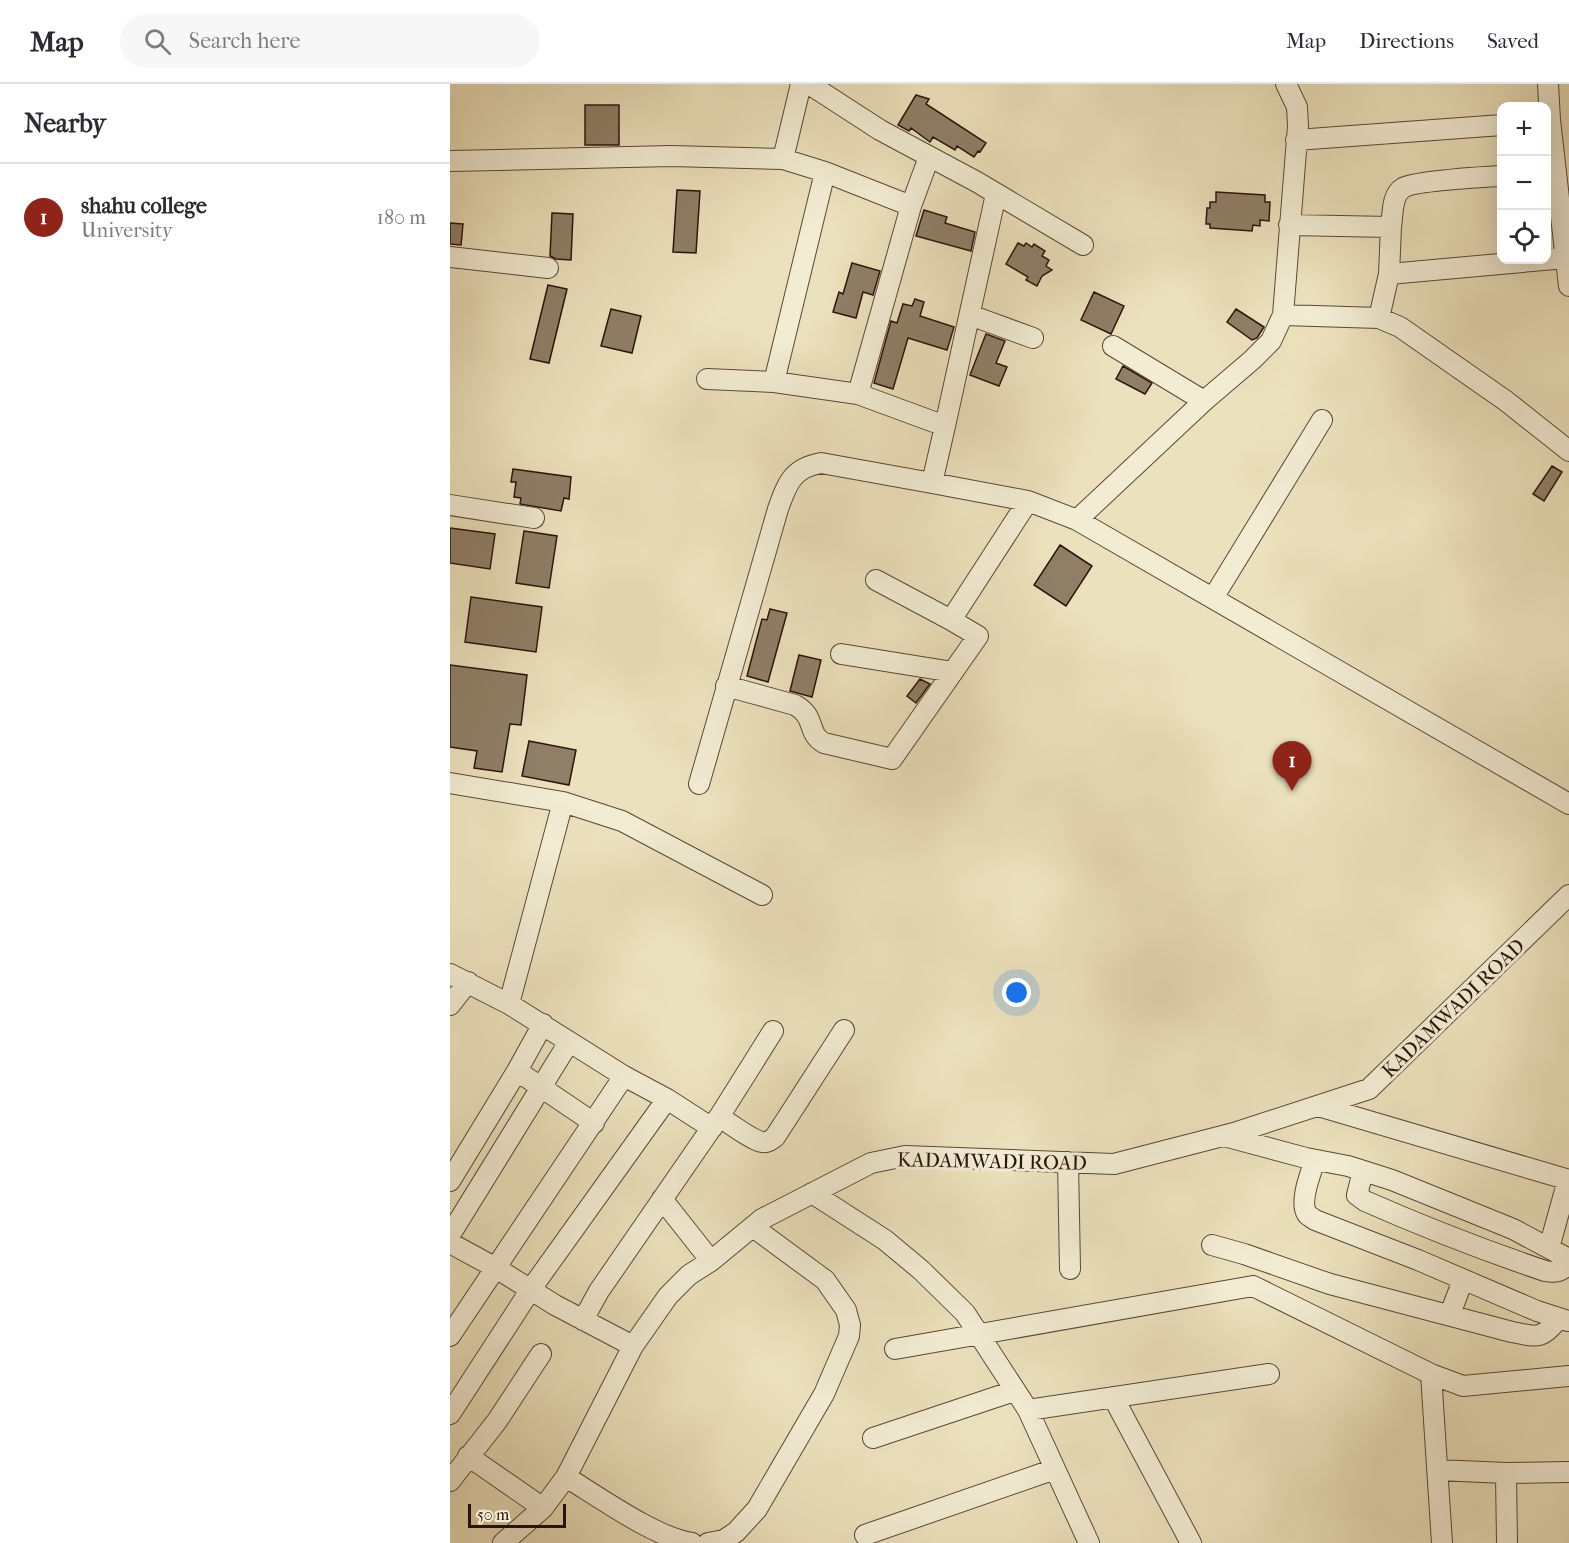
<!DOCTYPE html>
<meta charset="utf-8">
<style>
:root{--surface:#fff;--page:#f7f7f7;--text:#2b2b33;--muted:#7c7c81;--line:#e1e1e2;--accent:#8f2418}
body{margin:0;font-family:"IM FELL French Canon",serif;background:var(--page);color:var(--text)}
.controls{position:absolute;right:18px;top:18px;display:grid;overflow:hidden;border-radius:12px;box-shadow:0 6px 24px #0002}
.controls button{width:54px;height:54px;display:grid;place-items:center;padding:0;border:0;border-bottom:2px solid var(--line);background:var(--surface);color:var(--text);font:30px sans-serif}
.scale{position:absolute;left:18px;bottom:15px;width:98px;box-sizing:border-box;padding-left:6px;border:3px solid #2b140b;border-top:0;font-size:16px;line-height:21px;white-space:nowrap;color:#2b140b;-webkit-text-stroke:4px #f2ecd3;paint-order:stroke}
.you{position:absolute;left:567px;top:909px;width:21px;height:21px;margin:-15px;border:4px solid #fff;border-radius:50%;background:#1a73e8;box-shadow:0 0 0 9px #1a73e833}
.badge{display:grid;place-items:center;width:39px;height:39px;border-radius:50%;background:var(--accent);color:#fff;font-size:20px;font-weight:700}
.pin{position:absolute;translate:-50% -50px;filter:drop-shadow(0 2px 3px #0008)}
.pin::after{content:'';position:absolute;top:32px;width:21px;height:18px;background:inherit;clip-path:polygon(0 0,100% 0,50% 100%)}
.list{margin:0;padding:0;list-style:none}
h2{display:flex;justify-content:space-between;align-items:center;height:78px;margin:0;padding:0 24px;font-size:26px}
h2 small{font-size:20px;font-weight:400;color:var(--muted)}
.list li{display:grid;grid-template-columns:39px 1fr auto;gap:18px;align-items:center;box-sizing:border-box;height:108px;padding:0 24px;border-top:2px solid var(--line)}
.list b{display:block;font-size:22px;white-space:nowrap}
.list p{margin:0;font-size:20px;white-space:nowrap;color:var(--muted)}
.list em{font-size:20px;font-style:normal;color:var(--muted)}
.icon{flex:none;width:33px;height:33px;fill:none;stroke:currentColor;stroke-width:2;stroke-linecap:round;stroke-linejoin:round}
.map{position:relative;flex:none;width:1119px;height:1459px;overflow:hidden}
header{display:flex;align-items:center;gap:36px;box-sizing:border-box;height:84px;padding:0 30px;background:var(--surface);border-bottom:2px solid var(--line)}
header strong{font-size:28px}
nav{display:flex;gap:33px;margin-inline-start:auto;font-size:21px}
.search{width:420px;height:54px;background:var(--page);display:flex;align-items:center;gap:15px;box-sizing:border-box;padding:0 21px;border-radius:33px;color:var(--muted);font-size:22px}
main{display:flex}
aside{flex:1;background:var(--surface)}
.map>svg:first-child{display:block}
.building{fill:#8f7f67;stroke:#2b140b;stroke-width:1.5}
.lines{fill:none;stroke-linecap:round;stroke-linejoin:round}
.minor-casing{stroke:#5b4737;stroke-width:22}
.minor{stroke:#f2ecd3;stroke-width:20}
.labels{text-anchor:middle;stroke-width:6;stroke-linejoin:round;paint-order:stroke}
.street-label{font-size:20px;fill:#2b140b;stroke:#f2ecd3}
</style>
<header>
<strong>Map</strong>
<div class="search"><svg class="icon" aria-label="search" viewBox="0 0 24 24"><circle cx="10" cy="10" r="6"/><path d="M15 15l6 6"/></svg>Search here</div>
<nav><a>Map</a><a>Directions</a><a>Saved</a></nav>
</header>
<main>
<aside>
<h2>Nearby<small></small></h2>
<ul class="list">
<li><span class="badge">1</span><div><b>shahu college</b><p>University</p></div><em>180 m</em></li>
</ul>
</aside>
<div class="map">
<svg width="1119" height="1459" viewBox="0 0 1119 1459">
<rect width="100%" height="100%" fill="#ebe1bc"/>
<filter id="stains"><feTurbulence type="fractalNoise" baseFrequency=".00333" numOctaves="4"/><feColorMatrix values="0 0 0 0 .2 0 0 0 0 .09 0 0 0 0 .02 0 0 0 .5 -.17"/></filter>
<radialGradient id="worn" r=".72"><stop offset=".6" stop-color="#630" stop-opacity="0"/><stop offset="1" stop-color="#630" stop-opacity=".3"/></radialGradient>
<!-- building -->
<path class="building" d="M466,11l13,4 -3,5 60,39 -6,9 -2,-1 -4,6 -17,-11 -2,4 -22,-13 -3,5 -19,-14 -2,3 -11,-6z
M135,21h34v40h-34z
M227,106l23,1 -4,62 -23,-1z
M766,108l49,3v7h5l-1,19 -9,-1v6l-7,-1 -1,6 -42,-3v-4h-4l1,-16h3v-6h6z
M474,126l23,7 -2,6 30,9 -4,19 -55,-15z
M102,129l21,1 -2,46 -15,-1 -6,-3z
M0,139l13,1 -2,21 -11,-1z
M568,159l6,3 2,-3 6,4 2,-3 11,7 -3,5 7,4 -3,6 6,4 -10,6 -5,10 -11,-6 2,-3 -22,-13z
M402,179l28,8 -7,24 -10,-3 -7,26 -23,-6 6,-20 4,2z
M98,201l19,4 -18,74 -19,-4z
M644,208l30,14 -13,28 -30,-14z
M465,215l9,3 -4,14 34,11 -7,23 -39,-12 -15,51 -19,-6 17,-62 6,2 6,-19 9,2z
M161,225l30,7 -9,37 -31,-7z
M786,225l28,18 -7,11 -5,2 -25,-18z
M536,250l19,7 -9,22 11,4 -8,19 -29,-11z
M673,282l29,17 -7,11 -29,-15z
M1102,382l10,6 -18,29 -11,-7z
M63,385l58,8 -2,22 -5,-1 -3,13 -41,-7 1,-6 -7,-1 2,-15h-5z
M0,444l45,6 -5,35 -40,-6z
M74,447l33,5 -8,52 -33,-5z
M610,461l32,21 -26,40 -32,-21z
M21,513l71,10 -6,45 -71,-10z
M320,525l17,4 -19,69 -21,-6 15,-57 5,1z
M349,571l22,5 -9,37 -22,-6z
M0,581l77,10 -6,50 -11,-1 -8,48 -28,-4 3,-17 -27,-4z
M470,595l10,5 -14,19 -9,-7z
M79,657l47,9 -7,35 -47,-9z"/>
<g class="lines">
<!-- minor casing -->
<g class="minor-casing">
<path id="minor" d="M359,0l71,46 97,52 106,63
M836,0l11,23 1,19 -15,189 -12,26 -19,19 -48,41 -127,119 492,284
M1098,0l2,36 19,166
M846,56l206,-15
M333,75l18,-75
M0,77l221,-5 112,3 42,13 86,34 -53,188
M461,122l18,-49
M839,141l102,2 -2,47 -10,44
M941,143c2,-11 0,-32 12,-39 10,-7 82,-11 99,-12
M0,173l98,11
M939,190l177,-16
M520,231l63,23
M833,231l96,3 21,9 106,74 63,50
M663,262l91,55
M257,295l67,3 84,12 87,32 51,-232
M324,298l51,-210
M495,342l-13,57 96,18 49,19
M0,421l84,13
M426,496l75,40
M763,514l109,-178
M391,570l112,18
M276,602l69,19c22,12 11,28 29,38l68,16 86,-123 -27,-16 77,-119
M0,699l113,19 -54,202 -59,-30
M249,700l79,-275c9,-25 14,-41 43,-46l111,20
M113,718l59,19 140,74
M0,921l18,-23
M93,940l-26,47 77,52
M217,1015l45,29
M868,1022l251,74
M269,1033c11,6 32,23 43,25 5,1 9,-2 13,-5l69,-107
M774,1052l82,22 42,8 44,14 121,49 56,30
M865,1076c-4,12 -16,42 -8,54 0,1 7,5 8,6l103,40 119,51 31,10
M618,1078l2,107
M913,1087l-6,24 8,6c59,26 118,49 180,70 10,2 17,1 24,-8
M0,1097l67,-110
M362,1109l73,47 36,30 44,43 63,97 61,133
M212,1115l49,62
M0,1151l119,-193
M0,1159l46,25 59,37 78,41
M762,1161l32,9 86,30 182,48c25,5 30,8 46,-13
M1099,1164l19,-68
M1000,1230l13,-34
M133,1236l16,-29 120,-174 54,-86
M0,1252l174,-260
M445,1265l358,-63 178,88 11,169
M981,1290l32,12 106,-10
M663,1313l78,146
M578,1326l241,-36
M0,1330l81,-125 136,-190 -43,-23 -115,-72
M423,1354l141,-47
M18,1372l75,52
M988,1386l68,3 63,-1
M1056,1389l1,70
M116,1393c33,20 90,61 126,66
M0,1397l47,-60 44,-67
M415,1451l190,-66
M53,1459l40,-35 23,-31 67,-131 35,-50 21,-21 22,-14 51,-42 109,-56 34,-7 209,8 120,-31 135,-44 200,-194
M258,1459l16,-3 12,-8 21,-23 67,-115 25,-58 1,-11 -4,-15 -21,-30 -72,-53"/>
</g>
<!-- minor -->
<use href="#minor" class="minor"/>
</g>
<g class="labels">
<!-- street labels -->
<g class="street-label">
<text transform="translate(1003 924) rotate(-44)" y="7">KADAMWADI ROAD</text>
<text transform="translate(542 1077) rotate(1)" y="7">KADAMWADI ROAD</text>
</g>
</g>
<rect width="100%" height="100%" filter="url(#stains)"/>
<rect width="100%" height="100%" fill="url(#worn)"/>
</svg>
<div class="controls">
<button>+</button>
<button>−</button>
<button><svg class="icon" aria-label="locate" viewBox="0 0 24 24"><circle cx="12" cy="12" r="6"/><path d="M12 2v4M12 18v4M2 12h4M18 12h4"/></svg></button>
</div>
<div class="scale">50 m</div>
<div class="you"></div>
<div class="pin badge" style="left:842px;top:707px">1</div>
</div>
</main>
